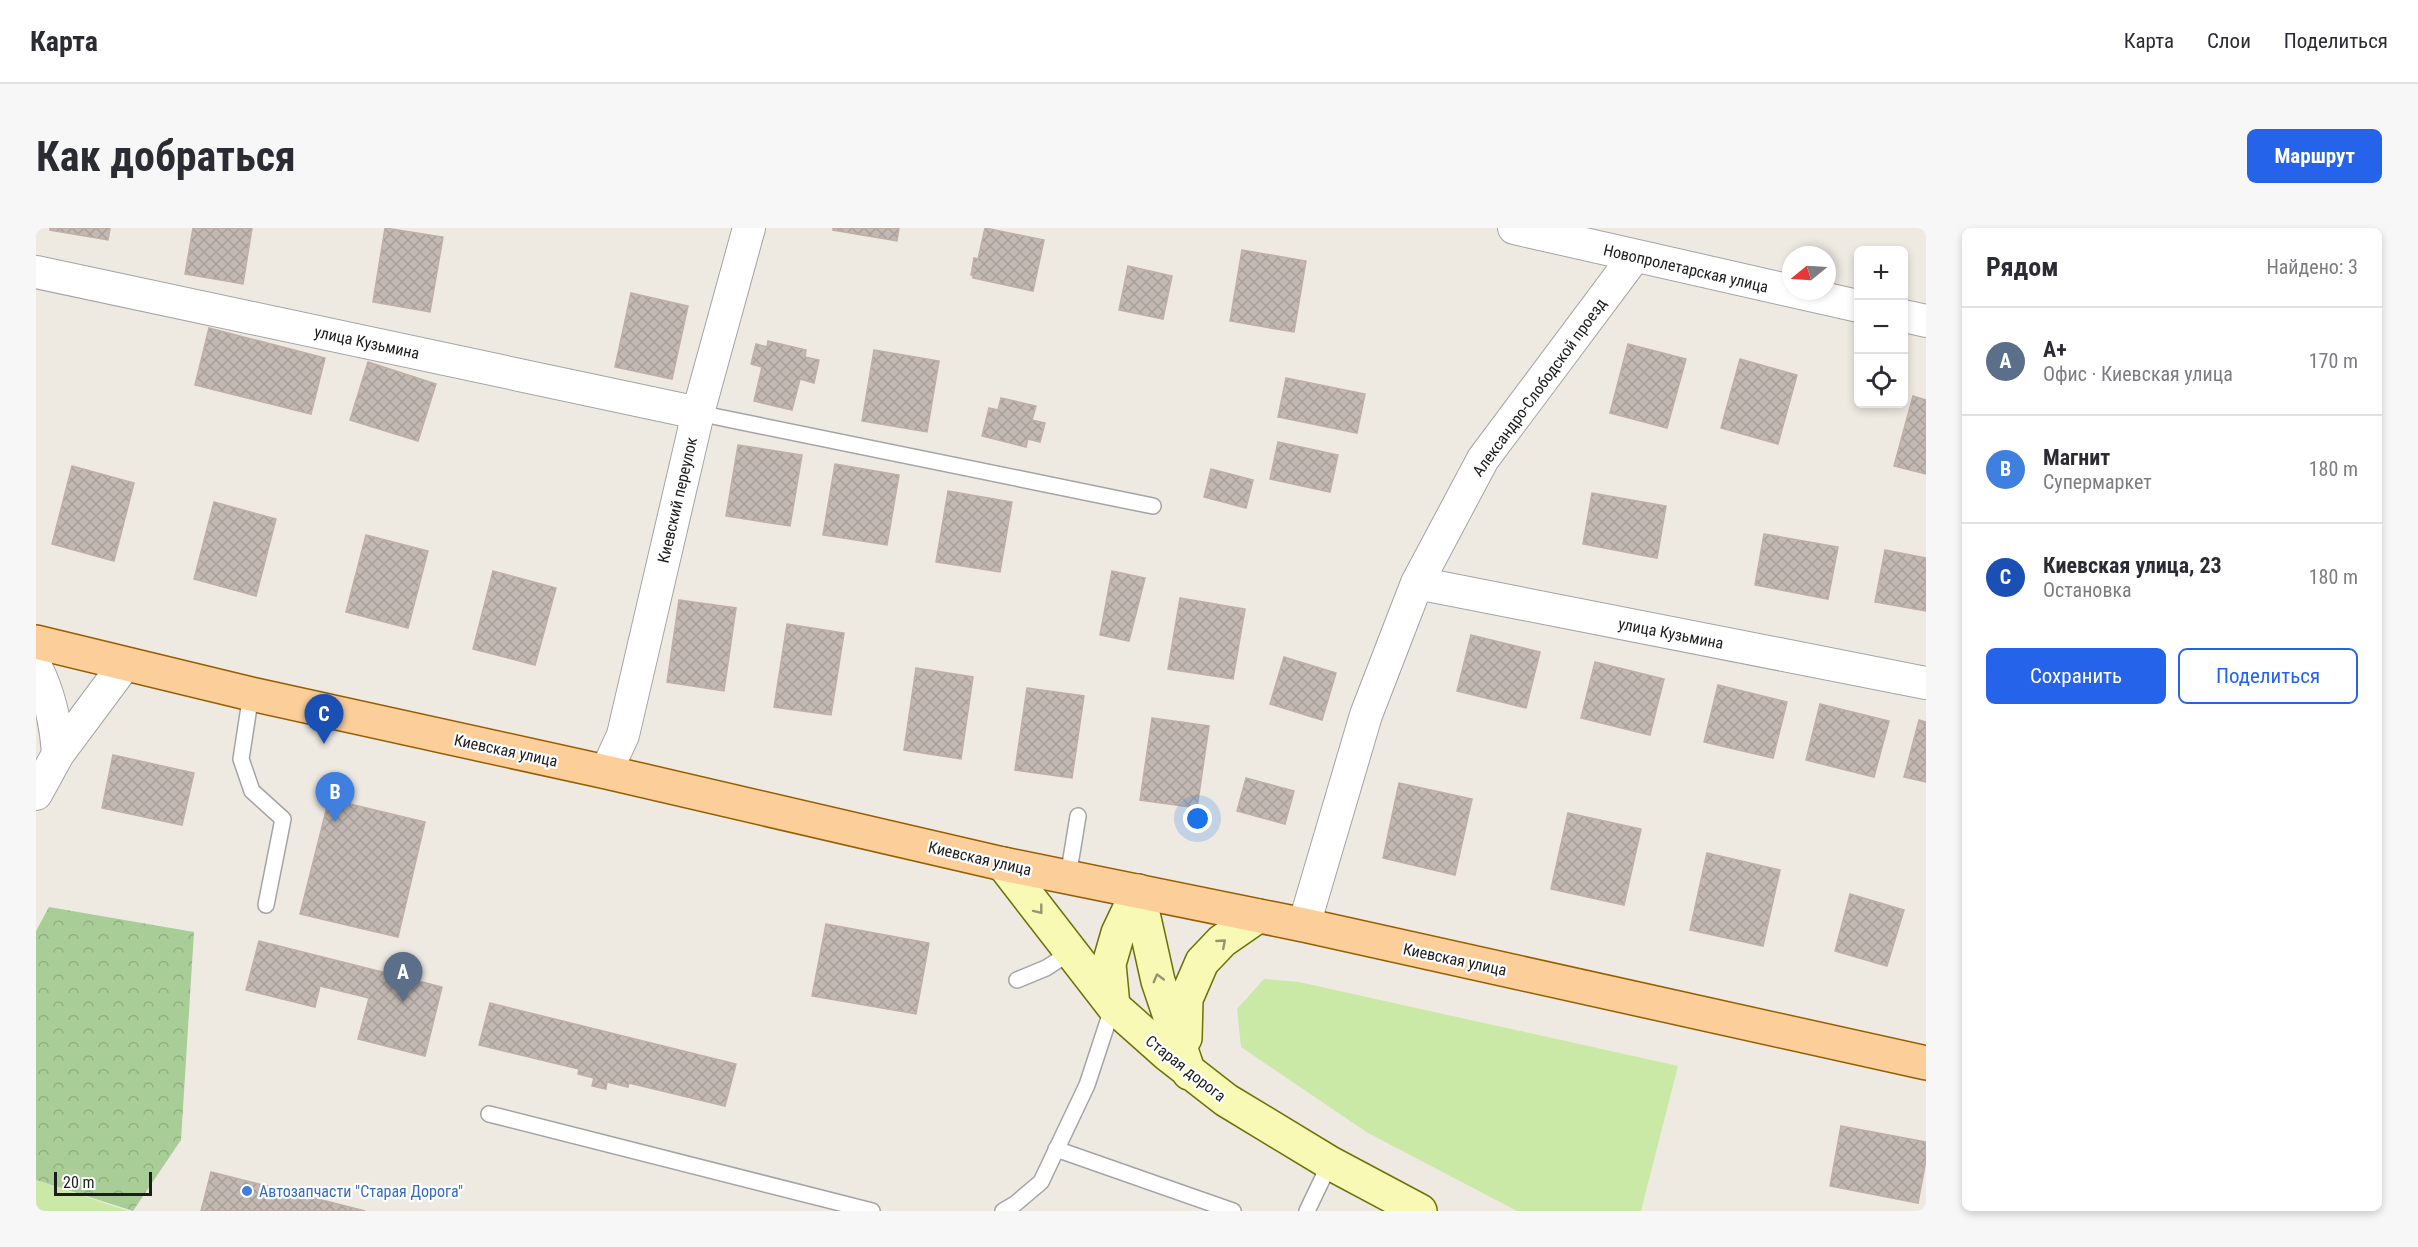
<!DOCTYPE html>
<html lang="ru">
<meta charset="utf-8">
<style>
:root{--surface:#fff;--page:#f7f7f7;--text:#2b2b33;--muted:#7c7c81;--line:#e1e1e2;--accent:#2563eb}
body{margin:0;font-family:"Roboto Condensed",sans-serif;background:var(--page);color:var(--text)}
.controls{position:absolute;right:18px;top:18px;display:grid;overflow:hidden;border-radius:9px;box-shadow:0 3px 9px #0003}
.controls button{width:54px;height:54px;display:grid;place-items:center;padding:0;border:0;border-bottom:2px solid var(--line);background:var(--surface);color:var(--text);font:30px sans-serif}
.compass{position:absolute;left:1746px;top:18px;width:54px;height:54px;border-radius:50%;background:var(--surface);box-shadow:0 3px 9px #0003;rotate:252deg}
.scale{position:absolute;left:18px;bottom:15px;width:98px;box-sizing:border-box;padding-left:6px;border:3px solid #1d1d1d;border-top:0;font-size:16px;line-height:21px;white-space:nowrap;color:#1d1d1d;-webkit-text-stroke:4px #fff;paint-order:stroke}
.you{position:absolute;left:1162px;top:591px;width:21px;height:21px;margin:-15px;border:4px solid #fff;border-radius:50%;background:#1a73e8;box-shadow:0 0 0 9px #1a73e833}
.badge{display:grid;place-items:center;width:39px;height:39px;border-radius:50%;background:var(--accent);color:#fff;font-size:20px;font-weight:700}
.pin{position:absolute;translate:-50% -50px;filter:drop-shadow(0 2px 3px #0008)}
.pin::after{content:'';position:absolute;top:32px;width:21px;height:18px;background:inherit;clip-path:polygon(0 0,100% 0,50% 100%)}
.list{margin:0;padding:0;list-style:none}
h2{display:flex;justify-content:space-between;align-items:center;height:78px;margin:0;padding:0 24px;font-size:26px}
h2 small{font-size:20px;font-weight:400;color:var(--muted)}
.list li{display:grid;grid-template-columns:39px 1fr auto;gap:18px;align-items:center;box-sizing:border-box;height:108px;padding:0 24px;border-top:2px solid var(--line)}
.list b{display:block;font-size:22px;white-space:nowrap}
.list p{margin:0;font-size:20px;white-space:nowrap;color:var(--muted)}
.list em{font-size:20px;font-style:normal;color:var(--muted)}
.actions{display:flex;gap:12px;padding:18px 24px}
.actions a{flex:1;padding:14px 0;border:2px solid var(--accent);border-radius:9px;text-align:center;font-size:21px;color:var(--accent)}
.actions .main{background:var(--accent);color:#fff}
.icon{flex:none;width:33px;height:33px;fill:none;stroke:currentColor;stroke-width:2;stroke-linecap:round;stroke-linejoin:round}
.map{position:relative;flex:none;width:1890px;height:983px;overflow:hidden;border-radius:9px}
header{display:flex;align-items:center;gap:36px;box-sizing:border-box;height:84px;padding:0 30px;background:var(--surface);border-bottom:2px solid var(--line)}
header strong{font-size:28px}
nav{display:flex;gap:33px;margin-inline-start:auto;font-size:21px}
.intro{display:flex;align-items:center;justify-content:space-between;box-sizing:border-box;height:144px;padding:0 36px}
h1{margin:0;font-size:42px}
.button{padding:15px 27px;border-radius:9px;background:var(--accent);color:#fff;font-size:21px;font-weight:700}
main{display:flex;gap:36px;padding:0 36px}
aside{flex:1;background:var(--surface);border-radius:9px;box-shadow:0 3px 9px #0003}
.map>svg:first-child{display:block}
.grass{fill:#cae9a7}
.forest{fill:url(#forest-crowns)}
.building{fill:url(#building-cross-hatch);stroke:#c0afa5;stroke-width:1.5}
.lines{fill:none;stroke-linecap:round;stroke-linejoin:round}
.lane-casing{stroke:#a4a4a4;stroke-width:18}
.street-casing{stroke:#a4a4a4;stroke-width:34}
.secondary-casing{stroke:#6b7305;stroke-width:36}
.primary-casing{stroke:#955e00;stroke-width:36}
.lane{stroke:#fff;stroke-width:15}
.street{stroke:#fff;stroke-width:32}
.secondary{stroke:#f8f9b5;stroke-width:33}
.primary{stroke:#fcce99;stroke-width:33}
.oneway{stroke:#959671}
.shop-dot{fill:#3f7fe0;stroke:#fff;stroke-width:2}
.labels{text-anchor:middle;stroke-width:4.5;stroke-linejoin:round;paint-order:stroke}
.street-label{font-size:16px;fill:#1d1d1d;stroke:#fff}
.shop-label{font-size:16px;fill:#366cbe;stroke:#fff;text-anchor:start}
</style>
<header>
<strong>Карта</strong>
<nav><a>Карта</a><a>Слои</a><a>Поделиться</a></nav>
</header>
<div class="intro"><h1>Как добраться</h1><a class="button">Маршрут</a></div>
<main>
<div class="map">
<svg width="1890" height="983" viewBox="0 0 1890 983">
<defs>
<pattern id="forest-crowns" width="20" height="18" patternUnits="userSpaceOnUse" patternTransform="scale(1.5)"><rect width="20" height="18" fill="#a9cd97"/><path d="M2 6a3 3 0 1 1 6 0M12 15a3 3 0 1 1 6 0" fill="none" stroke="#91b082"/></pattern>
<pattern id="building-cross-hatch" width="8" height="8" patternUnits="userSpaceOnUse" patternTransform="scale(1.5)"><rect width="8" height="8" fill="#c3b9b2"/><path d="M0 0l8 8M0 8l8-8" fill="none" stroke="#a79f99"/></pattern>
</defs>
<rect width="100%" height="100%" fill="#eeeae2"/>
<!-- grass -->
<path class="grass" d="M1228,751l35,3 379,84 -37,145h-124l-149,-78 -127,-86 -4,-38z
M0,952l92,31h-92z"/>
<!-- forest -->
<path class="forest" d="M13,679l145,25 -13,208 -48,71 -97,-31v-249z"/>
<!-- building -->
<path class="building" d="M14,0h60l-2,12 -58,-10z
M157,0h59l-9,56 -58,-10z
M349,0l58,9 -13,75 -57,-10z
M797,0h66l-2,13 -64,-11z
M949,0l59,12 -11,51 -60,-13v-3h-2l3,-17 4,1z
M1206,22l64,11 -12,71 -64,-11z
M1092,38l44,10 -9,43 -44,-9z
M595,65l57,13 -16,73 -57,-12z
M173,100l116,30 -14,56 -116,-29z
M732,113l38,9 -1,7 14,3 -5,23 -14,-4 -8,31 -38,-9 8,-34 -11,-3 5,-20 11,3z
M1592,116l58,15 -19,69 -57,-15z
M838,122l65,11 -12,71 -65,-11z
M1704,131l57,16 -19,69 -57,-16z
M332,134l68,22 -18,57 -68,-21z
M1250,150l79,16 -8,39 -79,-16z
M1877,168l13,4v74l-32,-8z
M965,170l35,8 -4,14 13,3 -5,19 -12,-3 -2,8 -44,-11 7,-28 9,2z
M1242,214l60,13 -8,37 -60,-13z
M702,217l64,10 -12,71 -64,-10z
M799,236l64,11 -12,70 -64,-10z
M36,238l62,17 -20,78 -62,-17z
M1175,241l42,11 -7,28 -42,-11z
M912,263l64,11 -12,70 -64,-10z
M1556,265l74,13 -9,52 -74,-14z
M178,274l62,17 -20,77 -62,-17z
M1728,306l74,13 -10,52 -73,-14z
M330,307l62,16 -20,77 -62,-16z
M1849,322l41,8v53l-51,-9z
M457,343l63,17 -21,77 -62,-16z
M1076,343l33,7 -16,63 -29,-6z
M1144,370l65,11 -12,70 -65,-10z
M643,372l57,8 -12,83 -57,-9z
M751,396l57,9 -13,82 -57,-8z
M1435,407l69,17 -14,56 -69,-17z
M1248,429l52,16 -14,47 -52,-16z
M1559,434l69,17 -14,56 -69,-17z
M880,440l57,9 -12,82 -57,-9z
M1682,457l69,17 -14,56 -69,-16z
M991,460l57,8 -12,82 -57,-8z
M1784,476l69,17 -15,56 -68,-17z
M1116,490l57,8 -12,82 -57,-8z
M1883,492l7,2v60l-22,-5z
M77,527l81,18 -12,52 -80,-17z
M1210,550l48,13 -9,33 -48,-13z
M1363,555l73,16 -17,76 -72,-17z
M293,571l96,23 -27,115 -98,-23z
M1532,585l73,16 -17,76 -73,-16z
M1671,625l73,17 -17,76 -73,-16z
M1814,666l54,16 -17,56 -52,-15z
M790,696l103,19 -13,71 -104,-18z
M223,713l183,46 -17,69 -67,-17 11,-41 -49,-12 -5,21 -69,-17z
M454,775l246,61 -11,42 -96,-23 -1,4 -21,-5 -1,7 -14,-3 2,-8 -16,-4 1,-5 -100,-24z
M1805,898l85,16v18l-8,43 -88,-17z
M175,944l154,39h-164z"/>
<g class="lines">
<!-- lane casing -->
<g class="lane-casing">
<path id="lane" d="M662,185l455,93
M215,466l-10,65 11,32 31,28 -17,86
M1032,649l10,-61
M981,752l29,-12 25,-16
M453,886l383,97
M1020,921l177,62
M967,983l12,-7 26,-22 46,-97 26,-79
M1271,983l23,-48"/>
</g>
<!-- street casing -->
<g class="street-casing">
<path id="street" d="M1478,0l344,78
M0,44l662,141
M1868,88l22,5
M1381,355l509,100
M0,439c14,28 20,56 22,87
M570,544l17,-37 75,-322 51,-185
M0,566l22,-40 67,-90
M1268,697l62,-210 51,-132 66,-124 151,-202"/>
</g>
<!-- secondary casing -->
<g class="secondary-casing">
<path id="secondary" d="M967,636l110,142 54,48 59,46 104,63 90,48
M1102,663l20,90 31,92
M1077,778l-4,-42 9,-31 20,-42
M1149,810l1,-39 16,-37 20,-21 36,-25"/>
</g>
<!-- primary casing -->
<g class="primary-casing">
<path id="primary" d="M0,414l215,52 355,78 397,92 301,61 622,138"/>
</g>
<!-- lane -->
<use href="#lane" class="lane"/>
<!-- street -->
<use href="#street" class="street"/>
<!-- secondary -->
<use href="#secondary" class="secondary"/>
<!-- primary -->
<use href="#primary" class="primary"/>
</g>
<!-- one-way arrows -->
<defs><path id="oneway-chevron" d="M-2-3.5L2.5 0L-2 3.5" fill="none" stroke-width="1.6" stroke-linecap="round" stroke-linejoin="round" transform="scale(1.5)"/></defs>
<g class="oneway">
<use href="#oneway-chevron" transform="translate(1003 682) rotate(52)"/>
<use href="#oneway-chevron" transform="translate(1186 715) rotate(-41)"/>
<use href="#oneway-chevron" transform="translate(1122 750) rotate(-105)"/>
</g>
<!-- markers -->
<circle class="shop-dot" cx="211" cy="963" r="6"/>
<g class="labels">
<!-- street labels -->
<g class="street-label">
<text transform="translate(1650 40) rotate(13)" y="6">Новопролетарская улица</text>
<text transform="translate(331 114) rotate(12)" y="6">улица Кузьмина</text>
<text transform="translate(1503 159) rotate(-54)" y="6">Александро-Слободской проезд</text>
<text transform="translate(641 272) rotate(-77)" y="6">Киевский переулок</text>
<text transform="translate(1635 405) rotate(11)" y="6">улица Кузьмина</text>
<text transform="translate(470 522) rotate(12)" y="6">Киевская улица</text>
<text transform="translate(944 630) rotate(13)" y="6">Киевская улица</text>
<text transform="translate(1419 731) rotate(12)" y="6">Киевская улица</text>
<text transform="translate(1150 840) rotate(38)" y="6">Старая дорога</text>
</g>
<!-- shop labels -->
<g class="shop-label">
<text x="223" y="969">Автозапчасти "Старая Дорога"</text>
</g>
</g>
</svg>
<div class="controls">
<button>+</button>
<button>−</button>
<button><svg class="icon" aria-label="locate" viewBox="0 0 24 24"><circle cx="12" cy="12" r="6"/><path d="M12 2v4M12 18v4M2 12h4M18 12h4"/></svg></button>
</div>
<svg class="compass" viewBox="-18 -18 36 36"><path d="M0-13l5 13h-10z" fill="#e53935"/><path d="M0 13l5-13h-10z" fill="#7c7c81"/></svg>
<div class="scale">20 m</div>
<div class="you"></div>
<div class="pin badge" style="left:367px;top:774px;background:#5c6f8a">A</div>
<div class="pin badge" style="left:299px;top:594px;background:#3f7fe0">B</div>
<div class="pin badge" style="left:288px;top:516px;background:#1a4fb4">C</div>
</div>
<aside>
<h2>Рядом<small>Найдено: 3</small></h2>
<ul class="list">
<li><span class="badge" style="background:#5c6f8a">A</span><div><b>А+</b><p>Офис · Киевская улица</p></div><em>170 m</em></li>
<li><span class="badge" style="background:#3f7fe0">B</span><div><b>Магнит</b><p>Супермаркет</p></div><em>180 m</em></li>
<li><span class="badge" style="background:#1a4fb4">C</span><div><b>Киевская улица, 23</b><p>Остановка</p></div><em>180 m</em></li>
</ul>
<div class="actions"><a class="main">Сохранить</a><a>Поделиться</a></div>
</aside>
</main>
